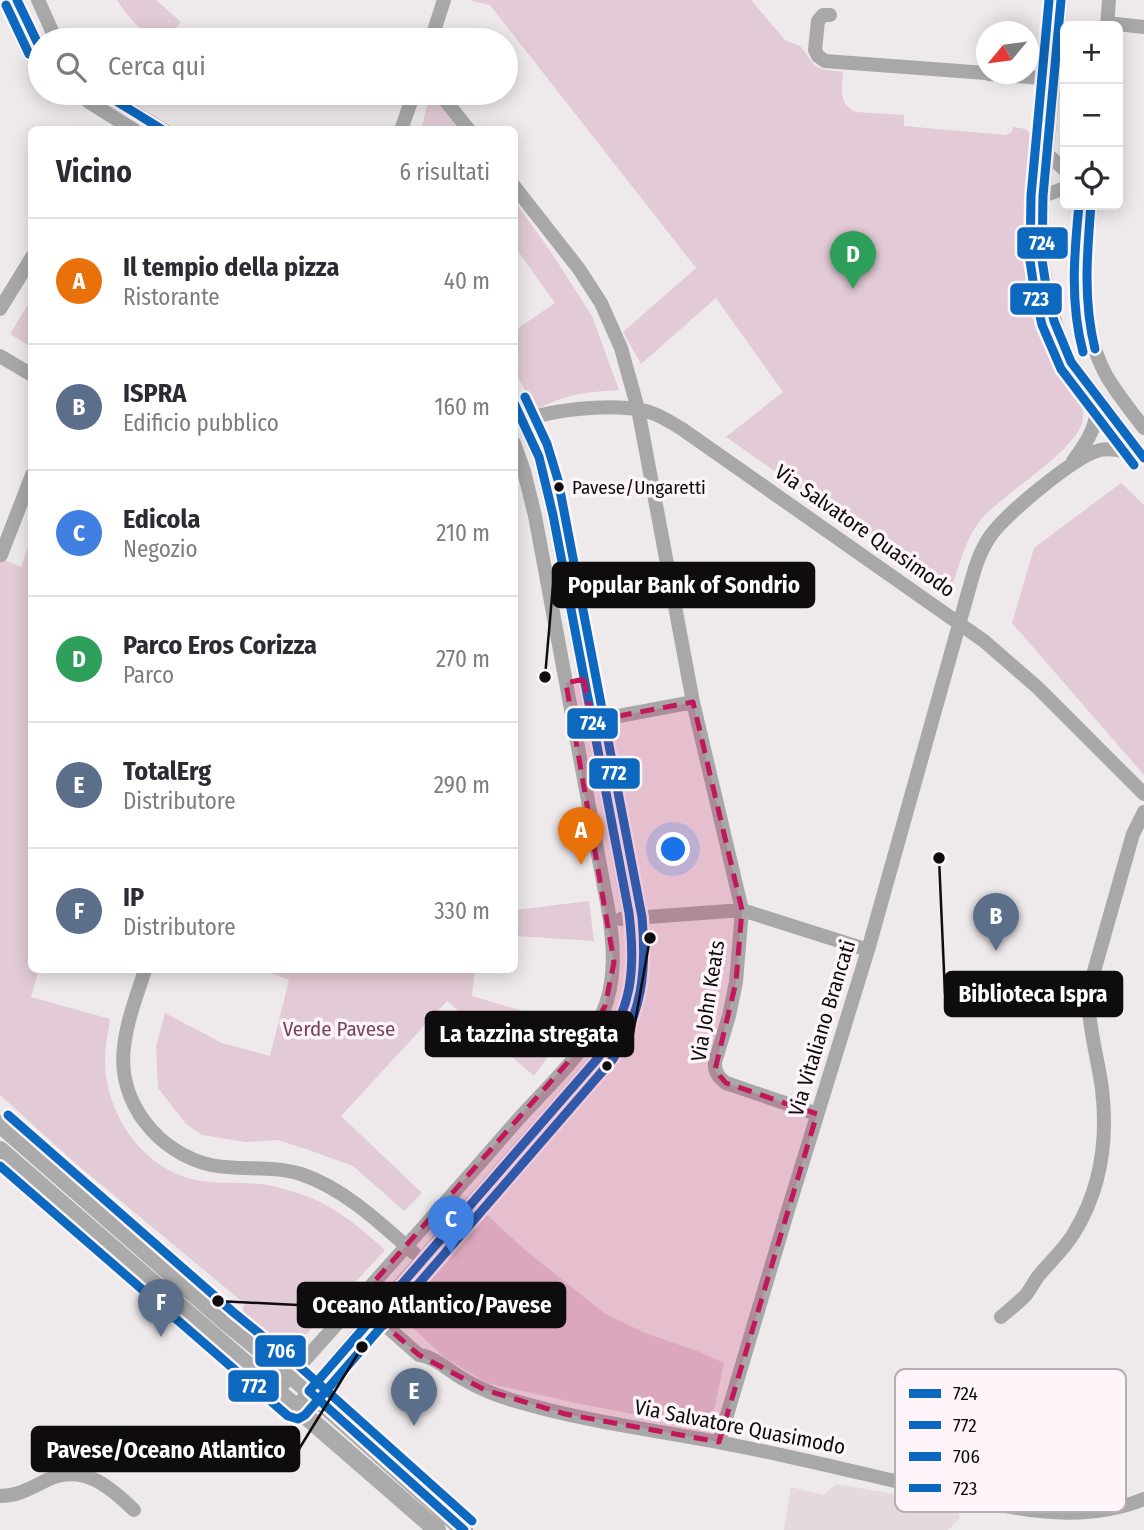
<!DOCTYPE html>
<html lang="it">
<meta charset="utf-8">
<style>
:root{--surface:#fff;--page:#f2f2f3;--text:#2b2b33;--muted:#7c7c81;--line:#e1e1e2;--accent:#5d595b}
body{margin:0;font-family:"Fira Sans Condensed",sans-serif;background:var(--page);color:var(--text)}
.controls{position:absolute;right:21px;top:21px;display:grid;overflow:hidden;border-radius:10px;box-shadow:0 4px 18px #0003}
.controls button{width:63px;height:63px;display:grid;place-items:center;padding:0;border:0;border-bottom:2px solid var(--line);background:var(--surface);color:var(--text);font:35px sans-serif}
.compass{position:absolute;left:976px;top:21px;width:63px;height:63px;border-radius:50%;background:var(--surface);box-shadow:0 4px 18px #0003;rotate:241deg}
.you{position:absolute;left:674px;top:850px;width:24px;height:24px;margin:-18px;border:5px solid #fff;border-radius:50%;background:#1a73e8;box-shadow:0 0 0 10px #1a73e833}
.badge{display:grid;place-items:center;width:46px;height:46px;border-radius:50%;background:var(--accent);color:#fff;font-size:23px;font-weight:700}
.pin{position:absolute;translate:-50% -58px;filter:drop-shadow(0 2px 4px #0008)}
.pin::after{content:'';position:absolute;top:37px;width:24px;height:21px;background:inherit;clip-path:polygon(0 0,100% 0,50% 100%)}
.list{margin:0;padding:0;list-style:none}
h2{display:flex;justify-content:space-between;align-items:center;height:91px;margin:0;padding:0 28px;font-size:30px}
h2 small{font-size:23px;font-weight:400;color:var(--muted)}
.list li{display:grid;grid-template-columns:46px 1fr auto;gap:21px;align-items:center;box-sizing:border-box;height:126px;padding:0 28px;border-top:2px solid var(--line)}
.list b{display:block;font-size:26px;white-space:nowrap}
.list p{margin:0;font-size:23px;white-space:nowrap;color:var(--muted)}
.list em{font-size:23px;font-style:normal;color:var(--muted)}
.icon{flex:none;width:38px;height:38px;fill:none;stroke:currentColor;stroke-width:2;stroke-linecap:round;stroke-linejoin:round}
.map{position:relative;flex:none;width:1144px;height:1530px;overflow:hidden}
.search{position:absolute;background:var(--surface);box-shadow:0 4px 18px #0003;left:28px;top:28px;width:490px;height:77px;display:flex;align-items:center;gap:18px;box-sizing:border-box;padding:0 24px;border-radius:38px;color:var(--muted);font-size:26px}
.panel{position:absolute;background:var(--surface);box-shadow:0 4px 18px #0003;left:28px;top:126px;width:490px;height:847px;border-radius:10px}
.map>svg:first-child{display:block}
.built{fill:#e4d9de}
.green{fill:#e2cbd6}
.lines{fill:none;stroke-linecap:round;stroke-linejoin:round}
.minor-tunnel{stroke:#cdc8ca;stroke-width:14;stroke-dasharray:14 7;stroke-linecap:butt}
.minor{stroke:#a8a8a9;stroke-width:14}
.major{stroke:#acabab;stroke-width:18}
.bus-1-casing{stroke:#fdf5f9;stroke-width:14}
.bus-2-casing{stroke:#fdf5f9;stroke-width:14}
.bus-3-casing{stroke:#fdf5f9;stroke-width:14}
.bus-4-casing{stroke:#fdf5f9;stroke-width:14}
.bus-1{stroke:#0c69bf;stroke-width:9}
.bus-2{stroke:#0c69bf;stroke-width:9}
.bus-3{stroke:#0c69bf;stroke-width:9}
.bus-4{stroke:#0c69bf;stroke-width:9}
.marked{fill:#c2185b;fill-opacity:0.2;stroke:#c2185b;stroke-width:5;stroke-dasharray:14 9;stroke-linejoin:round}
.bus-dot{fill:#0f0c0e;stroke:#fdf5f9;stroke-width:2.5}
.labels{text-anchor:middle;stroke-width:7;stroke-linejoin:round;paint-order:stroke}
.bus-label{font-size:19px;fill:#0f0c0e;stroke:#fdf5f9;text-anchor:start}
.street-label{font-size:21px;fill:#0f0c0e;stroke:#fdf5f9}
.park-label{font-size:21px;fill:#7a4260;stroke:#fdf5f9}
.key{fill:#fdf5f9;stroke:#b6afb2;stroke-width:2}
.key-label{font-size:19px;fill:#0f0c0e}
.leader{fill:none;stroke:#0f0c0e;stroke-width:2.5}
.callout-dot{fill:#0f0c0e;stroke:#fdf5f9;stroke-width:2.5}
.callout{fill:#0f0c0e;stroke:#0f0c0e;stroke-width:2.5}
.callout-label{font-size:23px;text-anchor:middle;font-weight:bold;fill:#fff}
.line-badge{stroke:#fdf5f9;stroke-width:2.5}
.badge-label{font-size:19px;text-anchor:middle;font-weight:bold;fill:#fff}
</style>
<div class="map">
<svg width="1144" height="1530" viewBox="0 0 1144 1530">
<rect width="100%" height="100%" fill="#eee9eb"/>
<!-- built -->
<path class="built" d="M836,1484l120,21 4,13 -12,12h-164l7,-43 33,8z"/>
<!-- green -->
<path class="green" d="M117,0h39l25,22 -15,18c-21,-2 -38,-23 -49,-40z
M469,0h282l34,40 15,6 15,20 6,3 22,3c-1,17 -5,32 13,40l48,3v11l101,9 7,-3 1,-5 13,2 5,6 -2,29 6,8c-2,25 -5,51 -5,76 -1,51 18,105 50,145 0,9 4,17 3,26 -5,31 -76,72 -99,97 -17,18 -23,44 -31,67l-16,2 -211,-148 57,-45 -67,-94 -75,66 -18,-32 73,-64 -206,-263z
M430,94l29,35 -38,1z
M515,202l36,50 41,64 27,74c-32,2 -55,4 -83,20l-21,-38 -1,-41 41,-28 -40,-56z
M30,301l2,1 -1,45 -21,-13z
M1121,483l23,22v270l-132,-152 22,-75z
M31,539l1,431h7l-8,27 79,22c-2,14 -5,29 -5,43 1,53 38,107 91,118 21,4 43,2 64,4 10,1 21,4 31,7 37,10 67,34 94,59l-96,103 -48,-40 4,-9 -171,-142 -74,-67v-537l21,9z
M589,901l5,40 -79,-5v-26z
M263,970h212l-3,26 99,29 -37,51 -87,-75 -106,115 81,77 -18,18 -51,-45 -47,-17 -29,-9 -31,2 -44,-7 -16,-11 -28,-36 -2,-41 9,-34 57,30 48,13 19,-76z
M485,1213l40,37 79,63 41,20 55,19 24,11 -14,66 -129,-25 -95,-21 -42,-26 -45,-42z"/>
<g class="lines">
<!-- minor-tunnel -->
<path class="minor-tunnel" d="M1055,69l3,-37"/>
<!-- minor -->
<path class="minor" d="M17,0l14,32 9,16
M38,0l18,40
M830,15h-7l-5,6 -3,29 3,6 7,5 161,12
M1107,23l37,4
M1107,26l2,-26
M1058,32l3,-32
M431,40l13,-40
M1055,69l-12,127 -1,38v26l7,42 10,32 12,28 72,95
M989,74l65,5
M79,93l10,9 45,28
M103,93l61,37
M439,93l30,37
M401,130l13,-37
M1047,154l18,16
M514,186l65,83 22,34 20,45 17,61 55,293 49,208 -6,72 -7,34 -14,46c-1,9 4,16 11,21l91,31
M1043,196l22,-8
M1091,205c-5,58 -14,116 15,170 11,19 25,36 38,53
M0,309l32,-52
M0,356l32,19
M516,423c31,-13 93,-20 126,-13 14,3 27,11 40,19l302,212 53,46 107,107
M1073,461c16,-21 27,-39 23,-66
M1,555l31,-80
M592,721l101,-19
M621,919l121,-9 126,40
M145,970c-8,25 -18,50 -21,77 -7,55 34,106 87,118 30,6 61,0 90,9 44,15 79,49 113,79
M368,1310l51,45c17,2 31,17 46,25 17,10 35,17 54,22 75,22 153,30 229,46 54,11 107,24 161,36 74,17 161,46 235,15
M1001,1317c8,-7 17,-14 24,-21 6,-7 9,-15 15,-22 12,-14 25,-26 34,-41 27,-44 34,-94 28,-144 -4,-31 -16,-70 -13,-100l44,-155 11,-22
M277,1391c79,-89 159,-177 237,-267 28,-32 69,-68 87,-107 16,-35 13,-72 7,-109l-73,-392 -11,-45 -10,-28
M296,1407l103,-121 199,-228c35,-46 39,-90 31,-145l-76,-398 -14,-58 -25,-55
M719,1442l69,-232 80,-260 101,-361c5,-18 10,-36 20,-51 14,-22 86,-82 111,-88 14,-3 29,3 43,7
M0,1496c18,0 31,-8 47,-16 36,-17 62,6 87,30"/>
<!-- major -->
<path class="major" d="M0,1124l225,197 66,54 173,155
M0,1150l437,380"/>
<!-- bus-1 casing -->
<g class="bus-1-casing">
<path id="bus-1" d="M17,0l23,48
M1061,0l-18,196 -1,64 5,32 7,29 17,41 73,96
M103,93l60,37
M1091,205c-4,49 -8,96 4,144
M464,1530l-155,-139 289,-333c34,-50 38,-86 31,-145l-76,-398 -14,-58 -25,-54"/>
</g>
<!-- bus-2 casing -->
<g class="bus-2-casing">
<path id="bus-2" d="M6,5l23,49
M0,1166l288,250 10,3 7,-4 308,-356c29,-47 34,-87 29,-142l-84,-437 -11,-36 -22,-47"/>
</g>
<!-- bus-3 casing -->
<g class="bus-3-casing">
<path id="bus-3" d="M8,1115l225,197 66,54 173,155"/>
</g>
<!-- bus-4 casing -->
<g class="bus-4-casing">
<path id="bus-4" d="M1049,0l-18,196 -1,65 5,33 7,31 19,44 73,96
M1079,205c-5,50 -9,98 4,147"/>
</g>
<!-- bus-1 -->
<use href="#bus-1" class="bus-1"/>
<!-- bus-2 -->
<use href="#bus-2" class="bus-2"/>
<!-- bus-3 -->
<use href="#bus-3" class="bus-3"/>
<!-- bus-4 -->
<use href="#bus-4" class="bus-4"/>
</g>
<!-- marked area -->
<path class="marked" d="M584,679l8,42 101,-19 49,208 -6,72 -21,88 11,13 91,31 -98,328 -154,-28 -80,-24 -66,-35 -62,-54 227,-257 21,-38 9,-44 -48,-279z"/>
<!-- markers -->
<g class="bus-dot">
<circle cx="559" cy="487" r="6"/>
<circle cx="607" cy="1066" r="6"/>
</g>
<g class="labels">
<!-- bus labels -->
<g class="bus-label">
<text x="572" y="494">Pavese/Ungaretti</text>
</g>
<!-- street labels -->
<g class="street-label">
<text transform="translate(865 531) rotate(35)" y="7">Via Salvatore Quasimodo</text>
<text transform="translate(708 1001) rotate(-81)" y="7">Via John Keats</text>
<text transform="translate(822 1028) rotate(-73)" y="7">Via Vitaliano Brancati</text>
<text transform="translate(740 1427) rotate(11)" y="7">Via Salvatore Quasimodo</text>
</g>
<!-- park labels -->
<g class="park-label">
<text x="339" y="1036">Verde Pavese</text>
</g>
</g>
<!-- legend -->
<rect x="895" y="1369" width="231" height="143" rx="10" class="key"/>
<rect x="909" y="1389" width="32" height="9" fill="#0c69bf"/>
<rect x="909" y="1421" width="32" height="8" fill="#0c69bf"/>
<rect x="909" y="1452" width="32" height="9" fill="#0c69bf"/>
<rect x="909" y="1484" width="32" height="8" fill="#0c69bf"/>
<g class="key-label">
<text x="953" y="1400">724</text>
<text x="953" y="1432">772</text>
<text x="953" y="1463">706</text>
<text x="953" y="1495">723</text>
</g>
<!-- callouts -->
<path class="leader" d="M545 677L553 585M939 858L945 994M650 938L633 1034M218 1301L298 1305M362 1347L299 1449"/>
<g class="callout-dot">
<circle cx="545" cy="677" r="7"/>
<circle cx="939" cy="858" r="7"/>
<circle cx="650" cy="938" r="7"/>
<circle cx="218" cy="1301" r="7"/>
<circle cx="362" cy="1347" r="7"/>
</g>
<g class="callout">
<rect x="553" y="563" width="261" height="44" rx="7"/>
<rect x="945" y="972" width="177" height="44" rx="7"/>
<rect x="426" y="1012" width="207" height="44" rx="7"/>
<rect x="298" y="1283" width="267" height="44" rx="7"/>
<rect x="32" y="1427" width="267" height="44" rx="7"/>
</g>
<g class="callout-label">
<text x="684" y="593">Popular Bank of Sondrio</text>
<text x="1033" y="1002">Biblioteca Ispra</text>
<text x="529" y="1042">La tazzina stregata</text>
<text x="432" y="1313">Oceano Atlantico/Pavese</text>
<text x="166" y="1458">Pavese/Oceano Atlantico</text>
</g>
<g class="line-badge">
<rect x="1016" y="226" width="53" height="34" rx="7" fill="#0c69bf"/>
<rect x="1009" y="282" width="54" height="34" rx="7" fill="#0c69bf"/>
<rect x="566" y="707" width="53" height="33" rx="7" fill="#0c69bf"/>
<rect x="588" y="757" width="53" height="33" rx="7" fill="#0c69bf"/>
<rect x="254" y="1334" width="53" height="34" rx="7" fill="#0c69bf"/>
<rect x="227" y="1369" width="53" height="34" rx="7" fill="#0c69bf"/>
</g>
<g class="badge-label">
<text x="1042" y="250">724</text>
<text x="1036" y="306">723</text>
<text x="593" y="730">724</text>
<text x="614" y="780">772</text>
<text x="281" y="1358">706</text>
<text x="254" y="1393">772</text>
</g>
</svg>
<div class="controls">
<button>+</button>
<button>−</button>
<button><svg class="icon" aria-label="locate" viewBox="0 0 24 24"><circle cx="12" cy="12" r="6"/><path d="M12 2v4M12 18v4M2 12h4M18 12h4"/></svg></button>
</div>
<svg class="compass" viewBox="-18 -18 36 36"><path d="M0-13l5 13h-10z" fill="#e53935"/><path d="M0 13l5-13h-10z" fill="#7c7c81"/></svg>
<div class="you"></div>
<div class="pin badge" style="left:581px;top:865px;background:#e8710a">A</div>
<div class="pin badge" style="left:996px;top:951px;background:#5c6f8a">B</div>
<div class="pin badge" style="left:451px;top:1254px;background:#3f7fe0">C</div>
<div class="pin badge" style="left:853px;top:289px;background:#2e9e5b">D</div>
<div class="pin badge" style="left:414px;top:1426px;background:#5c6f8a">E</div>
<div class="pin badge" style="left:161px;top:1337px;background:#5c6f8a">F</div>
<div class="search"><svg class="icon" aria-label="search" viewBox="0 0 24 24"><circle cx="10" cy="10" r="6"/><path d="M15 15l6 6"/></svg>Cerca qui</div>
<section class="panel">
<h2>Vicino<small>6 risultati</small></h2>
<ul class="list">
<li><span class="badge" style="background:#e8710a">A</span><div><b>Il tempio della pizza</b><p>Ristorante</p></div><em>40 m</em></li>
<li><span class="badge" style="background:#5c6f8a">B</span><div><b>ISPRA</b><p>Edificio pubblico</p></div><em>160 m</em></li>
<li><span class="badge" style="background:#3f7fe0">C</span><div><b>Edicola</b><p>Negozio</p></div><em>210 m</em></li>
<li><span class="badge" style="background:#2e9e5b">D</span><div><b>Parco Eros Corizza</b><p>Parco</p></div><em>270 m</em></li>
<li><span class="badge" style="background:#5c6f8a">E</span><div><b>TotalErg</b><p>Distributore</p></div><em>290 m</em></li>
<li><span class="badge" style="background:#5c6f8a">F</span><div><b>IP</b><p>Distributore</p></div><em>330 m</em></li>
</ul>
</section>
</div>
